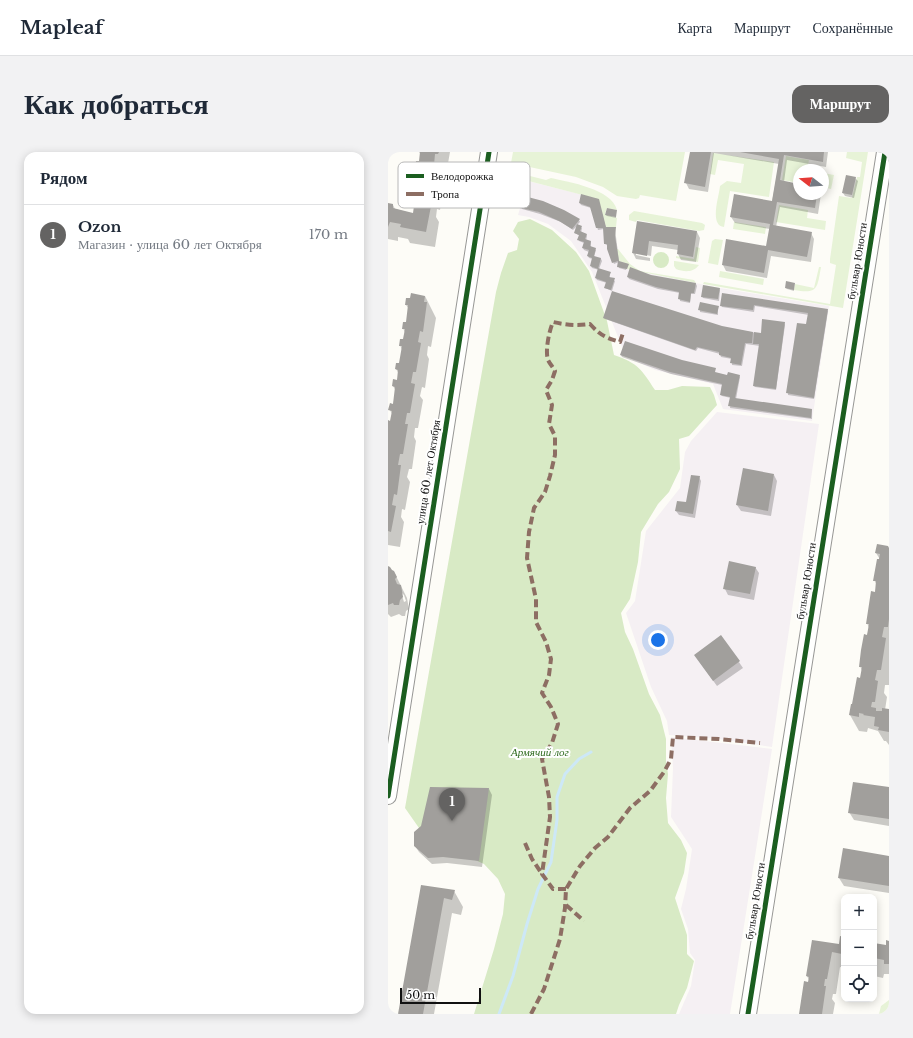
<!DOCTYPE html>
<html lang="ru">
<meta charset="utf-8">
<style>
:root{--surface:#fff;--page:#f2f2f3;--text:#1f2937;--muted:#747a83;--line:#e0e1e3;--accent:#646362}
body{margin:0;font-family:"Libre Baskerville",serif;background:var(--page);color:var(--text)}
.controls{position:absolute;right:12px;bottom:12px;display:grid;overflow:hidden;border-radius:8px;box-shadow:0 2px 10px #0003}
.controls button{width:36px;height:36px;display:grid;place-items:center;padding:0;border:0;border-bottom:1px solid var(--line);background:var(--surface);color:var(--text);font:20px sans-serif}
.compass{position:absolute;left:405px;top:12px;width:36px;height:36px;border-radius:50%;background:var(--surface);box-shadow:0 2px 10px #0003;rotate:287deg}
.scale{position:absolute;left:12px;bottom:10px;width:81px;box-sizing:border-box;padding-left:4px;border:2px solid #111;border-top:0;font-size:11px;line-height:14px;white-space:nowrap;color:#111;-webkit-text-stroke:3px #fff;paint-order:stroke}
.you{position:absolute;left:270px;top:488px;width:14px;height:14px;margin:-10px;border:3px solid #fff;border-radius:50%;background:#1a73e8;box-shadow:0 0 0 6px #1a73e833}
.badge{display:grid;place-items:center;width:26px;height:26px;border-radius:50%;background:var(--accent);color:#fff;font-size:13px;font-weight:700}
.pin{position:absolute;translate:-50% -33px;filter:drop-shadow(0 1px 2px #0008)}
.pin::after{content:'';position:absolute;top:21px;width:14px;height:12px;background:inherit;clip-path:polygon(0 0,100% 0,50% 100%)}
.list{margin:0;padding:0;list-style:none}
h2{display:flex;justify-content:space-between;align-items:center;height:52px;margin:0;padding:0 16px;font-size:17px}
h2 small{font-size:13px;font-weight:400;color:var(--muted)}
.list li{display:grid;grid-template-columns:26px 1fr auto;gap:12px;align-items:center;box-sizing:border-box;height:60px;padding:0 16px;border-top:1px solid var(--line)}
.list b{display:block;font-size:15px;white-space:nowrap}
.list p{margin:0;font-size:13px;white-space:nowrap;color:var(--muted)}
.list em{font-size:13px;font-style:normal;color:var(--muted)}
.icon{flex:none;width:22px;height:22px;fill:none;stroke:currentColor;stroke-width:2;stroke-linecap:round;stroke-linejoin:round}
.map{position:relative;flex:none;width:501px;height:862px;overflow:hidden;border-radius:12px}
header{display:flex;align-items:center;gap:24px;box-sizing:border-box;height:56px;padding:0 20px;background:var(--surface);border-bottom:1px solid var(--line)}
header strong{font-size:19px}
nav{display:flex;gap:22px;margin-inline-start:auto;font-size:14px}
.intro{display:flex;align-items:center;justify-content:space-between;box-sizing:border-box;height:96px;padding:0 24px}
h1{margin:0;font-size:28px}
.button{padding:10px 18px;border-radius:12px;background:var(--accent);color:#fff;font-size:14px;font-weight:700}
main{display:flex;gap:24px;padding:0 24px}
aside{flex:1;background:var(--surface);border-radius:12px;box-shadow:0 2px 10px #0003}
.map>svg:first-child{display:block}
.industrial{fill:#f5f0f3}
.green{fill:#e7f3d7}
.forest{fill:#d8eac5}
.shadow{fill:#0003;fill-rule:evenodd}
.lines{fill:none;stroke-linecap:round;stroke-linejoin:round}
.stream{stroke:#cde8f7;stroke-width:3}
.building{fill:#a19f9c}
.minor-casing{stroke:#979795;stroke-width:18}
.minor{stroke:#fffffe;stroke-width:16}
.quiet{stroke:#8d6e63;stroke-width:4;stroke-dasharray:8 4;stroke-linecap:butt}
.cycleway-casing{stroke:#fff;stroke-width:8}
.cycleway{stroke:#1b5e20;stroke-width:5}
.labels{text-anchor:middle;stroke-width:4;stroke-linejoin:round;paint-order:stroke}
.street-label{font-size:11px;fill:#111;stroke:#fff}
.park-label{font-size:11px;font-style:italic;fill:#2f6b1f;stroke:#fff}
.key{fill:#fff;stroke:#b8b8b8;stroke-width:1}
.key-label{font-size:11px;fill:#111}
</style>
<header>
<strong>Mapleaf</strong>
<nav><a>Карта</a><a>Маршрут</a><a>Сохранённые</a></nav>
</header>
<div class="intro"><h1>Как добраться</h1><a class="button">Маршрут</a></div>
<main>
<aside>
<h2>Рядом<small></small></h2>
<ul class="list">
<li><span class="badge">1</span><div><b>Ozon</b><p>Магазин · улица 60 лет Октября</p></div><em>170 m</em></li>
</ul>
</aside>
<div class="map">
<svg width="501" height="862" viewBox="0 0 501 862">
<rect width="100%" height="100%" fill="#fdfcf7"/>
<!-- industrial -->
<path class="industrial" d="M140,29l71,18 7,28 9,9 3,13 -1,1 12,14 -2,5 93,19 109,18 -17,115 -89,-12 -10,-25 -58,-14 -22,-10 -11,-13 -30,-75 -21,-31 -23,-17 -19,-7 -11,-2z
M329,260l102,12 -47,323 -53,-8 -50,-4 -2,-14 -16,-34 -25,-74 9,-12 11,-70 34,-43 5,-36 6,-11z
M283,585l101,12 -42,265h-51l12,-28 4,-26 -5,-7 -2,-24 -7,-20 5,-20 6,-40 -21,-32 2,-49z"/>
<!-- green -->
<path class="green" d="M125,0h172l-9,49 -36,-6 -1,3 -3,1 -19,-3 -14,-9 -27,-10 -65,-14z
M459,0h21l-25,156 -140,-24 1,-2 126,22 6,-39 -6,-2v-4l9,-63 13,2 5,-21h3l2,-15 -16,-4z
M325,1l61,9 -5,35 -39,-6 -6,36c-15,-2 -5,-30 -4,-41l7,-5 14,2 3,-19 -26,-4 -3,15 -5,-1z
M398,4l23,4 -2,10h-8v13l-17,-3z
M126,20l32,8 5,-2c18,4 61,11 66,32l-10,-2 -2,6 12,4 -1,9h-10l-8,-28 -85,-22z
M435,21l11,2 -3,14 -8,-2z
M391,53l29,5 -1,8 19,3 -1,9 -49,-8z
M246,59l68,12 3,2 -1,5 -5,1 -62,-11 -1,2 -7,-2v-5z
M346,70l32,5 -1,7 -32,-5z
M327,87l8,1 -5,25 -10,-2 4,-22z
M308,95l4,1 -2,14 -22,-4v-2l18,3z
M229,97h1l12,15 10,7 54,9 2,3 -69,-14 1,-5 -9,-3z
M286,109h1l24,4c-6,8 -15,7 -23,4l-2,-3z
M431,115h2c-4,22 -3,27 -27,23l1,-6 19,4z
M332,119l44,8 -1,6 -44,-8z
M501,848v14h-10l2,-8z"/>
<!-- forest -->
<path class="forest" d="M142,67l22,11 24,22 13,19 18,50 7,34c24,8 28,15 41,35h13l14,-4 28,1 4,8 3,10 -28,31 -10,3 1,30 -11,23 -11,12 -17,28 -3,30 -8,37 -9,14 4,19 8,17 16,45 11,21 6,24v22l2,13 -2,24 2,25 13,17 6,13 -3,20 -9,25 12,37v19l7,7 -7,27 -8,17 -3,9h-202l20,-65 9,-35 2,-20 -7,-15 -14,-15 -58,-26 -21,-30 91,-516 5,-19 7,-20 9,-3 2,-11 -6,-8 5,-9z
M265 108a8 8 0 1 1 16 0a8 8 0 1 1-16 0Z"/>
<!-- shadow -->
<path class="shadow" d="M31,0h31l-3,17h-3l-1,8 2,5 -5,28 -3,-1 -1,8 3,5 -4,25 -25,-4 -2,-4 -10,-2v4l-10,-2v-35l5,1 2,4 19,5 1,-6 -2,-3 1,-9 -2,-4 4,-5 2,-14 -2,-5 4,-5 1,-8z
M303,0h137l-2,15 -39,-7 -3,22 15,3v9h22l-3,20 -38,-7 -4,20 35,6 3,6 -3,23 -40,-6 -4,22 -41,-7 -3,-6 4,-25 40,7 3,-18 -35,-6 -4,-6 41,-15 7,-38 -65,-11 -6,39 -19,-3 -3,-6z
M467,26l3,3 -4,17 -9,-2 -2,-3z
M194,44l16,3 8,29h9l4,34 9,2 -2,6 -7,-2v-6l-5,2 -6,-15v-3l-3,-2 -1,-15 -6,1 -7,-22 -10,-3 -1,-2z
M134,56l57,12 1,2 -3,3 5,3 -1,5 5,1 1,2 -1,5 5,1v5l5,3 -2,7 7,2 1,2 -3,8 11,4v5l5,3 -3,10 -7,-3 2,-5 -10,-3 -1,-2 3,-8 -7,-2 -1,-2 2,-7 -4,-1 -1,-2 1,-4 -5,-2 -1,-2 1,-5 -5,-2v-1l1,-4 -5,-3 2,-7 -4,4 -12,-8 -21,-8 -18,-5z
M228,59v7l-9,-2 -1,-1z
M250,70l59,10 3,6 -4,24 -15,-2 -3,-6v-4l-26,-4 -1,10 -15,-3v2l14,3v3l-14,-2 -3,-6z
M263,124l45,8 1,2 -2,8h-4l-1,9 -10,-2v-8l-22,-4 -29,-10 -1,-2z
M406,132v7l-7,-2 -1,-1z
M331,137l1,1 -1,11 -16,-3 -1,-2z
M335,142l104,16 1,1 -14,88 -26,-4v-2l19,-67 2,-11 -54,-9 -1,6 -32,-5 -1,-2z
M37,144l11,22 -5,29 -3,-1 -1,9 2,4 -4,29 -3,-1 -2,9 3,4 -5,28h-3l-1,9 2,4 -4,28h-3l-2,8 3,5 -5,28 -3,-1 -1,8 3,5 -4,25 -12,-2v-124l3,1 1,-8 -2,-4 3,-5 3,-14 -3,-5 4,-5 2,-7 -3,-5 4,-5 2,-14 -2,-5 4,-5 1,-7 -2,-5 4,-4 2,-15 -3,-4z
M330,155v8l-18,-3v-2z
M216,166l118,9 40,7 22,-11 1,2 -9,65 -21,-3 -1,-1 6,-40 -14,-2 -4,22 -10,-1v-6l-11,-2 -1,-3 -22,-6 -2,3 -91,-32z
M233,203l61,6 33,8v4l13,3h11l1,1 -4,22 76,11v9l-82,-11 1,-10 -9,-2 -1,-1 1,-10 -51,-11 -49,-17z
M386,323l3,6 -6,35 -30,-5 -4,-6z
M311,325l2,4 -6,37 -16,-3 -3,-4 11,-7z
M501,397v136h-4l-1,8 3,4 -2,13 4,1v34l-3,-4h-2l-6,-10 -10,-3 -1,4 -8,-1 -9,-16 11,-36 1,-8 -2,-5 9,-38 -2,-5 10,-38 -3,-5 7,-19 -5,-8z
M0,415l6,5 13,26 2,11 -3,2 -1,5h-3l-3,-2 -8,3 -3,-3zM13,440l3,3 2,6 -2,1z
M367,415l4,6 -5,27 -26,-5 -3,-6z
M333,484l22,32 -26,18 -18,-25z
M501,636v38l-35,-6 -5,-8z
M101,637l3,6 -10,72 -35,-4 -15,1 -13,-12 -4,-6z
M501,705v36l-45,-7 -5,-8z
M34,734l32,5 9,16 -2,8 -9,-2 -18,101h-35z
M456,786v30l-4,-1 -4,27h-3l-1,5 3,4 -2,11h-33l9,-31v-3l-2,-4 6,-35 27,4z
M486,790l1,2 12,2 2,-4v32h-5l-1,4 -9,-2z"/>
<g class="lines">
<!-- stream -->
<path class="stream" d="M111,862l14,-38 14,-52 11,-35 13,-27 6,-42v-23l8,-23 14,-15 12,-7"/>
</g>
<!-- building -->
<path class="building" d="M32,0h19l-1,2h-3l-1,11h3l-5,30 -3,-1 -2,11 4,1 -5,26 -26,-5 1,-3 -11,-2 -2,5v-24l5,1v4l20,5 1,-7 -2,-1 2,-13h-3l1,-7 3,1 3,-17 -3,-1 1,-7h3z
M302,0h21l-6,35 -21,-4z
M352,0h84l-1,10 -39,-7 -4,25 19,4v10h18l-2,14 -38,-6 -4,23 39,7 -5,25 -39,-7 -4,23 -42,-8 4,-26 40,7 4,-22 -40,-7 4,-23 38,7 7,-42z
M458,23l10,2 -4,18 -10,-2z
M193,42l18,5 7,28h10l-1,9 4,25 10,3 -2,5 -10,-2 1,-6 -6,2 -5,-14v-5h-3l-1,-16h-7l-6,-21 -11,-4z
M136,44l19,5 21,9 16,9 -8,10 -13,-8 -20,-9 -19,-4z
M219,56l10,2 -1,7 -11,-2z
M249,69l60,10 -4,26 -16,-3 1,-9 -29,-4 -2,15 -15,-3z
M189,72l5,2 -2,5 7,3 -2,5 6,2 -1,5 6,2 -2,8 7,2 -3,11 -8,-3 2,-8 -5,-2 2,-6 -7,-2 2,-6 -7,-2 2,-5 -5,-2z
M242,115l21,8 45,8 -2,10h-3l-1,9 -12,-3 1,-7 -23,-5 -29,-10z
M210,116l13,4 -2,5 6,1 -4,12 -7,-2 2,-6 -11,-4z
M398,129l9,2 -1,7 -9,-2z
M315,133l17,3 -2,11 -17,-2z
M224,139l110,35 31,6 -1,11h-7l-4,22 -11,-2 1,-5 -12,-3v-3l-22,-5 -2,3 -92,-32z
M23,141l14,3 -1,6h3l-4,30 -3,-1 -2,11 3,1 -5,29h-3l-2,11 4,1 -5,29h-3l-2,11h3l-5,30h-3l-2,11h3l-4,30 -3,-1 -2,11 4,1 -5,26 -3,-1v-111l2,1 2,-10 -4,-1 2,-7 3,1 2,-17 -3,-1 1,-7 4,1 1,-10 -3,-1 1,-6h3l3,-17h-3l1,-7h3l2,-10h-3l1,-7h3l2,-17h-3l1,-7h4z
M334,141l106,16 -14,89 -28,-5 11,-70 9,1 2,-11 -54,-8 -1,5 -33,-4z
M312,150l19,4 -2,8 -19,-4z
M374,167l23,3 -9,67 -23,-3 6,-42h-6l1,-12 7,1z
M237,189l57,19 34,8 -1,4 12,3 1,-3 12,3 -5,23 77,11 -1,9 -83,-12 2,-9 -10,-2 2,-11 -52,-12 -50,-17z
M355,316l31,6 -6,37 -32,-6z
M303,323l9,1 -7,38 -18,-3 2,-10 9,1z
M489,392l11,2 1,2v71l-1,8h-4l-2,10 4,1 -5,32h-4l-2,10 3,1 -3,21h-3l-1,5 5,1v3h6v-3l7,1v23l-11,-2 1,-3 -5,-1 1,-9 -12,-2 1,-1 -5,-1v4l-10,-2 2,-11h1l5,-27 3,1 2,-11h-3l2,-17 3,-16 3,1 2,-11h-3l5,-33 4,1 1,-11h-3l4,-22h2l1,-5 -5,-1z
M341,409l27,6 -6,27 -27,-5z
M0,414l2,1 2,3 2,1 3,6 -2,2 2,5 4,1 2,12 -3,3 -1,5h-5l-1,-2 -5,2z
M333,483l19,26 -27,20 -19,-26z
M465,630l36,5v32l-41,-6z
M42,635l59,1 -10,73 -36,-4 -15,1 -14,-12v-14l7,-6z
M455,696l46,8v30l-51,-8z
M33,733l34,5 -3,10 -8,-2 -21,116h-25z
M452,784l4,1v21l-3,-1 1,-3 -10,-2 -5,27h-2l-1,7h2l-4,28h-23l5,-33 4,1 1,-5 -3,-1 6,-36 27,4z
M498,788l3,1v23h-5v-4l-10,-2v-15l12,2z"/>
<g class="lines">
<!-- minor casing -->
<g class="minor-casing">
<path id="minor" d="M0,644l101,-644
M360,862l137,-862"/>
</g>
<!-- minor -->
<use href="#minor" class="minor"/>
<!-- quiet -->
<path class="quiet" d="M137,691l7,16 10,15
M178,737h-13l-11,-15 8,-57 -1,-20 -7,-38 10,-16 6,-19 -7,-17 -9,-14 7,-18 2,-16 -5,-17 -10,-20v-23l-9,-41 2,-26 5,-24 11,-16 5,-16 5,-21v-19l-6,-12 3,-19 -6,-15 6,-10 3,-9c-2,-4 -5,-7 -7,-11 -3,-9 1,-29 5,-38 13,3 24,4 37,2 10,11 16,14 30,18l3,-9
M178,753l18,16
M143,862l13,-25 16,-50 5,-31 1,-19 14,-23 15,-18 13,-11 22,-29 20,-17 14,-19 7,-13 2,-22 46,2 41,4"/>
<!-- cycleway casing -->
<g class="cycleway-casing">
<path id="cycleway" d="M0,644l101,-644
M360,862l137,-862"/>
</g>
<!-- cycleway -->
<use href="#cycleway" class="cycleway"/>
</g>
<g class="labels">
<!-- street labels -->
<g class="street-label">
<text transform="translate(469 109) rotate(-81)" y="4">бульвар Юности</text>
<text transform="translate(40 320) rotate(-81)" y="4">улица 60 лет Октября</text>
<text transform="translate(418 429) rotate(-81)" y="4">бульвар Юности</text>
<text transform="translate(367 749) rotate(-81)" y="4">бульвар Юности</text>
</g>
<!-- park labels -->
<g class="park-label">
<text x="152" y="604">Армячий лог</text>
</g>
</g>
<!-- legend -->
<rect x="10" y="10" width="132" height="46" rx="6" class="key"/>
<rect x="18" y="22" width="18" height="4" fill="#1b5e20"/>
<rect x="18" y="40" width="18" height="4" fill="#8d6e63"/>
<g class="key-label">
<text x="43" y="28">Велодорожка</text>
<text x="43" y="46">Тропа</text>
</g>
</svg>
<div class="controls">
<button>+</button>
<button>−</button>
<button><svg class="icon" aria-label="locate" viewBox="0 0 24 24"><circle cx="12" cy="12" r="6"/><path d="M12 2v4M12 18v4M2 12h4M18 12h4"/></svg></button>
</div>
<svg class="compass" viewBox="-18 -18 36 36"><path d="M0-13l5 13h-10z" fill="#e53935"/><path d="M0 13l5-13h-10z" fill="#747a83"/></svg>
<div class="scale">50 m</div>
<div class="you"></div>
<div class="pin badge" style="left:64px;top:669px">1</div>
</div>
</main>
